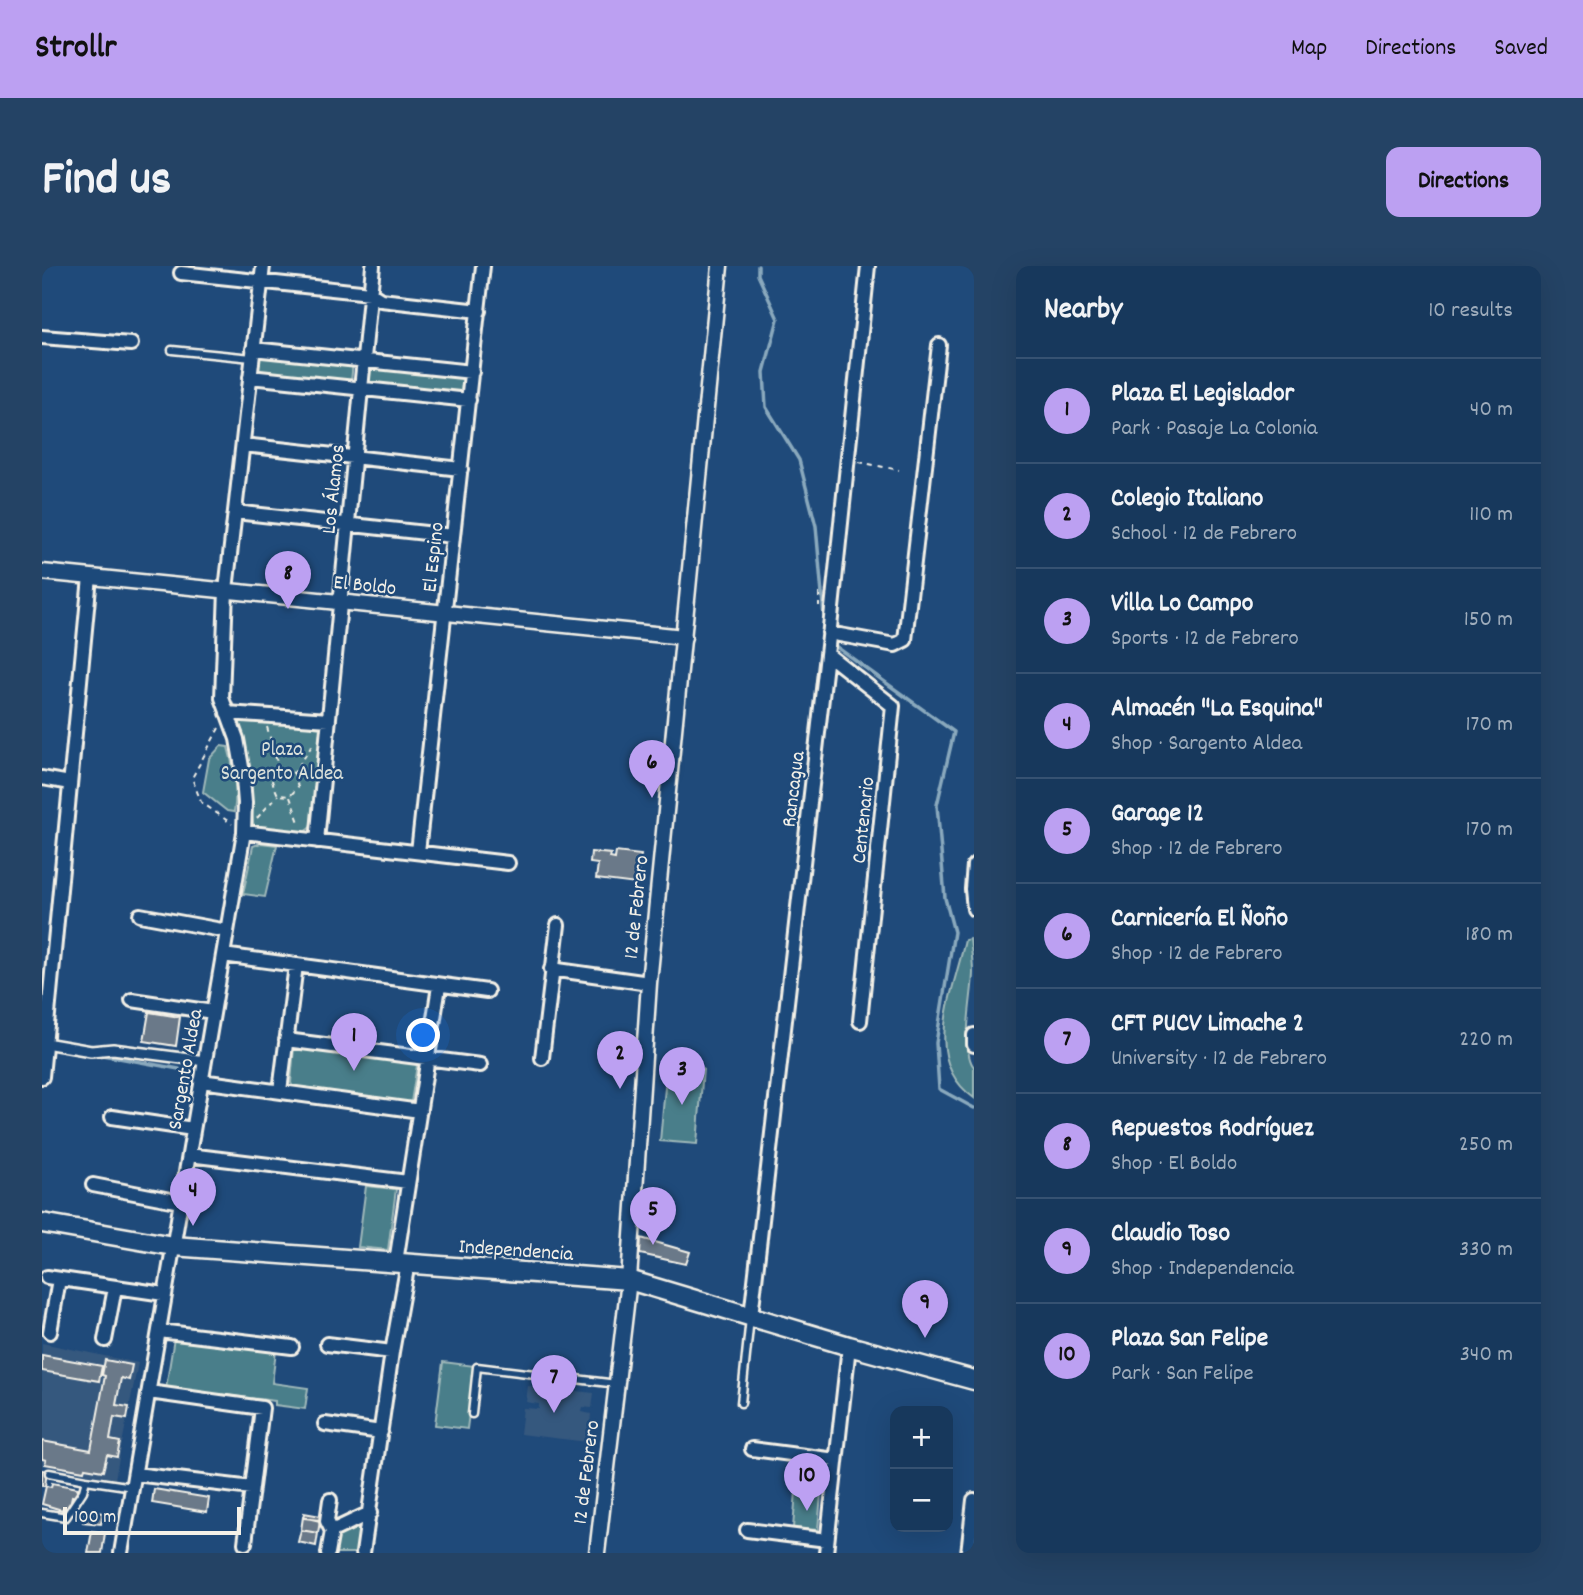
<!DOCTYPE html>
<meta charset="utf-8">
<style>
:root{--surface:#17385c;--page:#244365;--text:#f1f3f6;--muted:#9eacbb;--line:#365272;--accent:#bca0f2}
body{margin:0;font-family:Dekko,sans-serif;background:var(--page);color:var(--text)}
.controls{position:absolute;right:21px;bottom:21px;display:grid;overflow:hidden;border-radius:14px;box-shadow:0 7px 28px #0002}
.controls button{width:63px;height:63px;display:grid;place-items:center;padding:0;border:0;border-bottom:2px solid var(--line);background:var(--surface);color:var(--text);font:35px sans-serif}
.scale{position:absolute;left:21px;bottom:18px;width:178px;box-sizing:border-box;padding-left:7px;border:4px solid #f4f1e8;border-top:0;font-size:19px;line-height:24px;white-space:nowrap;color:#f4f1e8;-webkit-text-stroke:5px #1f4a7a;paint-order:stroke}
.you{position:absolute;left:382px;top:770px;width:24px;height:24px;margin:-18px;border:5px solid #fff;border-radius:50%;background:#1a73e8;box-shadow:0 0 0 10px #1a73e833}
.badge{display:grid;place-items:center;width:46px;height:46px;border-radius:50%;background:var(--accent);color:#111;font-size:23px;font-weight:700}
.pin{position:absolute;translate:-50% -58px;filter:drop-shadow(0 2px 4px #0008)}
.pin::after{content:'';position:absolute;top:37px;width:24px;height:21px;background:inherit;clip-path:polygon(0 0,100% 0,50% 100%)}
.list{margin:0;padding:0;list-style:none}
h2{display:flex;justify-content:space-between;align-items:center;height:91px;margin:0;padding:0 28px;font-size:30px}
h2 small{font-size:23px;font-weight:400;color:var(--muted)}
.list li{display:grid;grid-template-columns:46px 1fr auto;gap:21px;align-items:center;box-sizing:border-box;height:105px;padding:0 28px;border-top:2px solid var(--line)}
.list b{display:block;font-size:26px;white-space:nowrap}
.list p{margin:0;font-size:23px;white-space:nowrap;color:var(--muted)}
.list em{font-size:23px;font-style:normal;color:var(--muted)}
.map{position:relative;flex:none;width:932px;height:1287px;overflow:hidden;border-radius:14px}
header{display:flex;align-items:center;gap:42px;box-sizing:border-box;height:98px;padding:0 35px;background:var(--accent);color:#111}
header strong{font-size:33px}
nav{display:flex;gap:38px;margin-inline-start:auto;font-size:24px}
.intro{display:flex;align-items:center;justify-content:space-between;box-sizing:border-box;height:168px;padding:0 42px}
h1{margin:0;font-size:49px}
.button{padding:18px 32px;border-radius:14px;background:var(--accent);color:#111;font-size:24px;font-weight:700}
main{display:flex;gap:42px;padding:0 42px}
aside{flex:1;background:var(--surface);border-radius:14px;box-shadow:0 7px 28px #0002}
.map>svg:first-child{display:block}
.built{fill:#36587e}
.green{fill:#4a7e8a;stroke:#9fb8b9;stroke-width:2}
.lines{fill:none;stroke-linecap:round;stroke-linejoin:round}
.stream{stroke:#8aa9bd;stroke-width:3.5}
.building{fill:#6a7989;stroke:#f4f1e8;stroke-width:2}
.service-casing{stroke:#f4f1e8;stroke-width:11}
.pedestrian-casing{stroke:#f4f1e8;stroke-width:14}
.minor-casing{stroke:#f4f1e8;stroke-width:18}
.tertiary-casing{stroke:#f4f1e8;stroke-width:19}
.secondary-casing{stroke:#f4f1e8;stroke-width:23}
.path{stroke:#f4f1e8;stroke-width:2;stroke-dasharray:5 5;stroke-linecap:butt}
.service{stroke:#1f4a7a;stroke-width:6}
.pedestrian{stroke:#1f4a7a;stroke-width:9}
.minor{stroke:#1f4a7a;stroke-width:12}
.tertiary{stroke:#1f4a7a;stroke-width:14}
.secondary{stroke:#1f4a7a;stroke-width:18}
.labels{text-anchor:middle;stroke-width:5;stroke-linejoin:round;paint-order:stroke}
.street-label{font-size:21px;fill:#f4f1e8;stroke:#1f4a7a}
.park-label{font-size:21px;fill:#dae0da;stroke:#1f4a7a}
</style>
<header>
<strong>Strollr</strong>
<nav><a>Map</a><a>Directions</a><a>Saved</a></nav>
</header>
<div class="intro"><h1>Find us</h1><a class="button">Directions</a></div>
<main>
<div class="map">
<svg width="932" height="1287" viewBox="0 0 932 1287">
<rect width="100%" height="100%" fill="#1f4a7a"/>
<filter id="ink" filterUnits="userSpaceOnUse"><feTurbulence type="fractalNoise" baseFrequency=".0143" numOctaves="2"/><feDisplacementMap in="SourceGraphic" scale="14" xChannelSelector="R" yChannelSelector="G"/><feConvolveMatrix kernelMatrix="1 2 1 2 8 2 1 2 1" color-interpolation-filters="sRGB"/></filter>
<g filter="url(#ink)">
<!-- built -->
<path class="built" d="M0,1077l96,20 -23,116 -73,-14z
M486,1120l66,7 -2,15 -9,-1 -1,5 9,2 -3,28 -68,-8 3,-26 16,1v-5l-13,-2z"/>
<!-- green -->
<path class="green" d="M217,83l94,13 -2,20 -94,-12z
M329,99l94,12 -3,21 -93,-11z
M203,452l77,10 -10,98 -9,7 -49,-5 -16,-103z
M179,480l7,1c6,21 10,43 6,65l-7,-1 -24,-19 6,-33z
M219,577l16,2 -12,52 -22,-3 10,-48z
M928,673c1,11 3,22 3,33 0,23 -13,78 1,95v31c-54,-39 -20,-106 -9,-158z
M252,781l124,12 -7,43 -7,2 -110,-14 -3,-7z
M625,800l36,3 -6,75 -37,-3z
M324,920l30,3 -8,61 -30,-3z
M132,1072l102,13 -4,32 36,5 -3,21 -30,-4v-4l-109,-13z
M401,1096l32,4 -8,63 -32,-4z
M754,1225l25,2 -3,37 -25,-2z
M319,1258l-1,29h-27l4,-19z"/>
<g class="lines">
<!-- stream -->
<path class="stream" d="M716,0v9l20,44 -14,53 2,35 33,53 17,66 9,102
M789,377l123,89 -17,73 8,93 9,34 -18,111 3,46 35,19
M55,788l82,15"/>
</g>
<!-- building -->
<path class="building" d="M549,586l20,2 -1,4 5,1 1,-7 25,3 -5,29 -40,-5 2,-15 -8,-1z
M107,746l31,5 -4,29 -32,-5z
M599,972l49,14 -4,12 -46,-10z
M0,1089l60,11 -3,15 -57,-10z
M63,1094l27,5 -3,15 -8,-2 -5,27 13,2 -2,12 -13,-2 -4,23 10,2 -3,15 -10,-2 -4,16 -18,-3 -1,3 -39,-7 1,-4 -4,-1v-18l49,9 14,-74 -3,-1z
M0,1204l5,1 -2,15h-3z
M10,1217l26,5 -2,9 -4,-1 -3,13 -6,-1 -1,2 -20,-6 4,-18 5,1z
M112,1223l55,9 -2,14 -55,-9z
M43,1244l18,3 -2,11 -18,-2z
M262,1247l17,3 -1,4 -17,-2z
M261,1251l17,4 -2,12 -17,-3z
M259,1264l17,3 -2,13 -18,-4z
M50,1265l13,2 -3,20h-14z"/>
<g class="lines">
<!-- service casing -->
<g class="service-casing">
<path id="service" d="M130,84l80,8
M699,1137l9,-85
M430,1148l5,-47 140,17
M7,1207l37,7
M0,1247l24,4 17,-26 3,-11 47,7"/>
</g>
<!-- pedestrian casing -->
<g class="pedestrian-casing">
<path id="pedestrian" d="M3,777l46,8 22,-2 92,12"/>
</g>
<!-- minor casing -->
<g class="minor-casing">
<path id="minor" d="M139,7l189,20 11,7 98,11
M0,71l89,7
M211,83l219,23
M208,111l219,23
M201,179l218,24
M193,246l218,24
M787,367l66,12 10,-5 34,-295
M785,388l66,52 -33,315
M185,447l102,7
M0,512l28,5
M202,566l264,31
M275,575l56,-575
M376,586l65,-586
M932,599l-2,24 2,20
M98,649l87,16
M181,689l264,36
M509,703l98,14
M90,734l81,12
M932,769v10
M244,774l194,25
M500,792l16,-133
M0,811l48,-500
M159,815l219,30
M238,825l16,-126
M70,851l81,12
M147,889l219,27
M51,919l88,17
M354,996l43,-276
M5,1011l117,17
M709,1050l78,-679 39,-371
M117,1065l133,16
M8,1066l9,-53
M63,1074l10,-52
M285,1078l65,8
M107,1126l113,16 -17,135
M283,1158l56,8
M710,1183l84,11
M93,1208l117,14
M288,1234l-3,21 5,10
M705,1264l80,10
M79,1287l123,-721 1,-29 -3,-36 -5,-28 -15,-41 4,-108 37,-324
M286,1287l4,-22 38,-18
M321,1287l29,-201 16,-89
M784,1287l23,-207
M926,1287l6,-53"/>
</g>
<!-- tertiary casing -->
<g class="tertiary-casing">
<path id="tertiary" d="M0,306l642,65
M555,1287l32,-273 20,-297 71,-717"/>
</g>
<!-- secondary casing -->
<g class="secondary-casing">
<path id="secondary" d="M0,957l131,23 456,34 220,66 125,34"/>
</g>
<!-- path -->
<path class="path" d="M817,196l40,8
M777,327v13
M225,461l12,42
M177,462l-27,50 9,24 31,22
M252,507l4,14 -8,9 -12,-1 -6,-14 7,-11 15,3 19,-29
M248,531l10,28
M215,552l21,-23"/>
<!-- service -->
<use href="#service" class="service"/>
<!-- pedestrian -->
<use href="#pedestrian" class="pedestrian"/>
<!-- minor -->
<use href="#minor" class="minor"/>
<!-- tertiary -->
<use href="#tertiary" class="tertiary"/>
<!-- secondary -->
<use href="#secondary" class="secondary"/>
</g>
</g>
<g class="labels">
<!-- street labels -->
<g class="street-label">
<text transform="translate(290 223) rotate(-84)" y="7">Los Álamos</text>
<text transform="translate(390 291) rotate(-84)" y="7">El Espino</text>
<text transform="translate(323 318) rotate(6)" y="7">El Boldo</text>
<text transform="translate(750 523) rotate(-83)" y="7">Rancagua</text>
<text transform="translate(820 554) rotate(-84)" y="7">Centenario</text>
<text transform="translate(593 641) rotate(-84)" y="7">12 de Febrero</text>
<text transform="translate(142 803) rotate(-80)" y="7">Sargento Aldea</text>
<text transform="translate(474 983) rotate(4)" y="7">Independencia</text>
<text transform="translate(543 1206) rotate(-83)" y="7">12 de Febrero</text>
</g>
<!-- park labels -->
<g class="park-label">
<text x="240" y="489">Plaza<tspan x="240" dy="24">Sargento Aldea</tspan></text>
</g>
</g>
</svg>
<div class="controls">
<button>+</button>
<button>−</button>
</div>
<div class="scale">100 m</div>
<div class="you"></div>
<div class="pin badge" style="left:312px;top:805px">1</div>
<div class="pin badge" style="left:578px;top:823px">2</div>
<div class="pin badge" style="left:640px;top:839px">3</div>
<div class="pin badge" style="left:151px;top:960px">4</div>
<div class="pin badge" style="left:611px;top:979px">5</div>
<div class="pin badge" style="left:610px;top:532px">6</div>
<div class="pin badge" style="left:512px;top:1147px">7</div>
<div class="pin badge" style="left:246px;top:343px">8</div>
<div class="pin badge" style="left:883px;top:1072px">9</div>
<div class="pin badge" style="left:765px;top:1245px">10</div>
</div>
<aside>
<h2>Nearby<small>10 results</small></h2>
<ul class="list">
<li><span class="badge">1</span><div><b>Plaza El Legislador</b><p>Park · Pasaje La Colonia</p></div><em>40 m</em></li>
<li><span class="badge">2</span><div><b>Colegio Italiano</b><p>School · 12 de Febrero</p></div><em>110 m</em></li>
<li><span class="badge">3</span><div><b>Villa Lo Campo</b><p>Sports · 12 de Febrero</p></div><em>150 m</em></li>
<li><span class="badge">4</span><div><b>Almacén &quot;La Esquina&quot;</b><p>Shop · Sargento Aldea</p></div><em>170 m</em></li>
<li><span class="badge">5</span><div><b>Garage 12</b><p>Shop · 12 de Febrero</p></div><em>170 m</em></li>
<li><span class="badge">6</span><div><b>Carnicería El Ñoño</b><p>Shop · 12 de Febrero</p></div><em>180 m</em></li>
<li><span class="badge">7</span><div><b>CFT PUCV Limache 2</b><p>University · 12 de Febrero</p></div><em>220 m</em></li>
<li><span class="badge">8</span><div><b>Repuestos Rodríguez</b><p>Shop · El Boldo</p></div><em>250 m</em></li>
<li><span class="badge">9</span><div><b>Claudio Toso</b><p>Shop · Independencia</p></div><em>330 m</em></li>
<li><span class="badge">10</span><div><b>Plaza San Felipe</b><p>Park · San Felipe</p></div><em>340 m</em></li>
</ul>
</aside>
</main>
